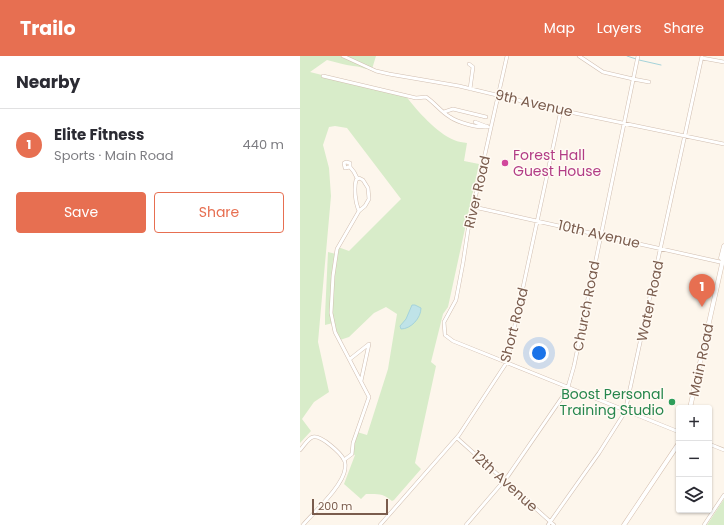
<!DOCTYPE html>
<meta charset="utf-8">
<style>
:root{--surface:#fff;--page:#f2f2f3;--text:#2b2b33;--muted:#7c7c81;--line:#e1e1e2;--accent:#e76f51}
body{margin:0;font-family:Poppins,sans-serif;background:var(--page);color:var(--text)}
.controls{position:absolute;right:12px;bottom:12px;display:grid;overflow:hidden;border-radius:4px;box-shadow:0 1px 3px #0004}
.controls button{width:36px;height:36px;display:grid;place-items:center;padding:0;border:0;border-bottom:1px solid var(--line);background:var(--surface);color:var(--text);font:20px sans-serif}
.scale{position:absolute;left:12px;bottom:10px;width:76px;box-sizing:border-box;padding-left:4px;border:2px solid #7a5c4d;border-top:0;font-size:11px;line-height:14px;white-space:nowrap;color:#7a5c4d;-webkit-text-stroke:3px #fffaf3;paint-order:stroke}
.you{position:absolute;left:239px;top:297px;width:14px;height:14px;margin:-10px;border:3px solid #fff;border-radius:50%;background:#1a73e8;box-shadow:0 0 0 6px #1a73e833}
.badge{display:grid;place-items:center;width:26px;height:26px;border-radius:50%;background:var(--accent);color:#fff;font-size:13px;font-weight:700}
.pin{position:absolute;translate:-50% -33px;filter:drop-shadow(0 1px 2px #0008)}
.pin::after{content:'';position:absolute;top:21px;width:14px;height:12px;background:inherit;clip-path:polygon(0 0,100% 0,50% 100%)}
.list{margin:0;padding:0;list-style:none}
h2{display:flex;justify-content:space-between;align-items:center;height:52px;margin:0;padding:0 16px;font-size:17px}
h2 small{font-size:13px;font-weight:400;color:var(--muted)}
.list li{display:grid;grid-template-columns:26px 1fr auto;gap:12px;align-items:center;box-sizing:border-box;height:72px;padding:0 16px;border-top:1px solid var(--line)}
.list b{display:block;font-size:15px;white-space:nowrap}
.list p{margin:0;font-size:13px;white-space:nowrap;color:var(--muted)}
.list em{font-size:13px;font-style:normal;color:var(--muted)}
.actions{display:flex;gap:8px;padding:12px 16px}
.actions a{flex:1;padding:9px 0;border:1px solid var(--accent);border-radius:4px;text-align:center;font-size:14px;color:var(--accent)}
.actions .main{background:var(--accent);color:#fff}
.icon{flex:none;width:22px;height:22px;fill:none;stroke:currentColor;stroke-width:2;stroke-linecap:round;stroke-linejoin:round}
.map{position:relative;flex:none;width:424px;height:469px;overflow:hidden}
header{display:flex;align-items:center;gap:24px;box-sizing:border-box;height:56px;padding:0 20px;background:var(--accent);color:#fff}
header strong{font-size:19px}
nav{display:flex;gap:22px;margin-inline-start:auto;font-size:14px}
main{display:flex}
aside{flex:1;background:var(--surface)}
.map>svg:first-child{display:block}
.green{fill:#d8ecc9}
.water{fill:#bfe3e8;stroke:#a5d3da}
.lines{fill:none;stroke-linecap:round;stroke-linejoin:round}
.stream{stroke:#a5d3da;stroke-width:1}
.street-casing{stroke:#d1beb0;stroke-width:4}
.secondary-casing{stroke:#d6c0b0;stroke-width:5}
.street{stroke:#fff;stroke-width:3}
.secondary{stroke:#fff;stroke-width:4}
.hotel-dot{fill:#d1479c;stroke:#fffaf3;stroke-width:1.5}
.leisure-dot{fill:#2e9e5b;stroke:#fffaf3;stroke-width:1.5}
.labels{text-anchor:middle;stroke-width:3;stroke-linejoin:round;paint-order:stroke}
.street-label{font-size:14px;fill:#7a5c4d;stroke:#fffaf3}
.hotel-label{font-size:14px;fill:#b23c85;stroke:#fffaf3;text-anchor:start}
.leisure-label{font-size:14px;fill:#27864d;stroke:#fffaf3;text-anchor:end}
</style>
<header>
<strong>Trailo</strong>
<nav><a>Map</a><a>Layers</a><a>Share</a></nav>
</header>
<main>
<aside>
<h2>Nearby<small></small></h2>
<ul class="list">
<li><span class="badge">1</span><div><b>Elite Fitness</b><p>Sports · Main Road</p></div><em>440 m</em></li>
</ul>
<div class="actions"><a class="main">Save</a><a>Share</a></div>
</aside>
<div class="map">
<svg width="424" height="469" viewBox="0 0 424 469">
<rect width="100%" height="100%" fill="#fdf6ec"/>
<!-- green -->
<path class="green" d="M0,0h76l-4,13c-7,1 -12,-3 -19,-3 -8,-1 -17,-4 -26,-6l-17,12 96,24c11,15 31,37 48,44 4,2 9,2 13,3l-3,18 15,3 -31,143 -5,7 -12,48 5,4 -21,97 6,6 -27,31 -2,1c-9,-8 -15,-7 -26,-7l-5,5 -17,-15 11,-29 -3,-1 5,-22 10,3 21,-66 9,-55 -11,-7 -12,6 -25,24 -9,3 -7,-17 -8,2v-10l3,-63 8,2 2,-7 11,4 52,-52 -54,-71 -12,-2 -6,1 -6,18 6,23 2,28 -13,146 11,50 -15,10 -12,17 9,12 -11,12z
M424,443v26h-17z"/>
<!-- water -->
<path class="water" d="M112,249h3l6,3c0,10 -10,21 -20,21l-1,-3 6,-7z"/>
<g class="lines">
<!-- stream -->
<path class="stream" d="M327,0l9,3
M339,4l22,5"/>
<!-- street casing -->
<g class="street-casing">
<path id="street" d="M43,0l33,15 13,3 70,12 96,23 169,35
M207,0l-39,174 -5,33 -7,37 -12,22 1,13 8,6 226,91
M279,0l24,16 30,7
M402,2l22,4
M169,8l4,3 -3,22
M23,20l93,22 10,-1c9,6 15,15 24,20 7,5 29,12 37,9
M333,23l16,3
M144,56l9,-3 33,8
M175,66l13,5
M50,111l-5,1 -1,-5 2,-1 4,1v4l4,5 3,6
M174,151l246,55
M50,303l19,-15
M61,325l8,-37
M157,382l97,87
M409,388l15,6
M0,394c4,-4 8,-12 13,-13 8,-2 28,16 31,23 2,2 1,6 1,9 -2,17 -31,43 -42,56
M44,404l8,-6 1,-11 16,-46 -34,-65 -4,-19 2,-37 4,-27 22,-38 6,-5 4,-7 -1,-11 -5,-8 -4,-2 -3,2c-2,8 -1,22 3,31
M80,469l79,-90 48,-73 54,-252
M166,469l42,-49 55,-80 5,-9 6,-21 64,-310
M248,469l51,-72 26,-41 77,-356
M404,469l20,-30"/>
</g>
<!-- secondary casing -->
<g class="secondary-casing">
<path id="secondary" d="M421,202l3,-12
M390,352l34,-153
M324,469l55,-82"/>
</g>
<!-- street -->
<use href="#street" class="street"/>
<!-- secondary -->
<use href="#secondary" class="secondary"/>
</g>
<!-- markers -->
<circle class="hotel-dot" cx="205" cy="107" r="4"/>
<circle class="leisure-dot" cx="372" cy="346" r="4"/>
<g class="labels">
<!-- street labels -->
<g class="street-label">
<text transform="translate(234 47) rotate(13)" y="5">9th Avenue</text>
<text transform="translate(177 136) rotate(-77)" y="5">River Road</text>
<text transform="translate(299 178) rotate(13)" y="5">10th Avenue</text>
<text transform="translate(350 245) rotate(-78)" y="5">Water Road</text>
<text transform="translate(286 250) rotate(-79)" y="5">Church Road</text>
<text transform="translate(214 269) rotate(-76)" y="5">Short Road</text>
<text transform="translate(401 304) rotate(-78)" y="5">Main Road</text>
<text transform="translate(205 425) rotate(42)" y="5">12th Avenue</text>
</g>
<!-- hotel labels -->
<g class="hotel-label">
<text x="213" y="104">Forest Hall<tspan x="213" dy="16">Guest House</tspan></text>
</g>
<!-- leisure labels -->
<g class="leisure-label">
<text x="364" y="343">Boost Personal<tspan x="364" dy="16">Training Studio</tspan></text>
</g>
</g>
</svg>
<div class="controls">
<button>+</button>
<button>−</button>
<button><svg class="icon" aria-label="layers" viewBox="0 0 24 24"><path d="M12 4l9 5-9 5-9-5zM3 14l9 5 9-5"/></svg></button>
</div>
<div class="scale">200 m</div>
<div class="you"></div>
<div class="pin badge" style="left:402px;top:251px">1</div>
</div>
</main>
